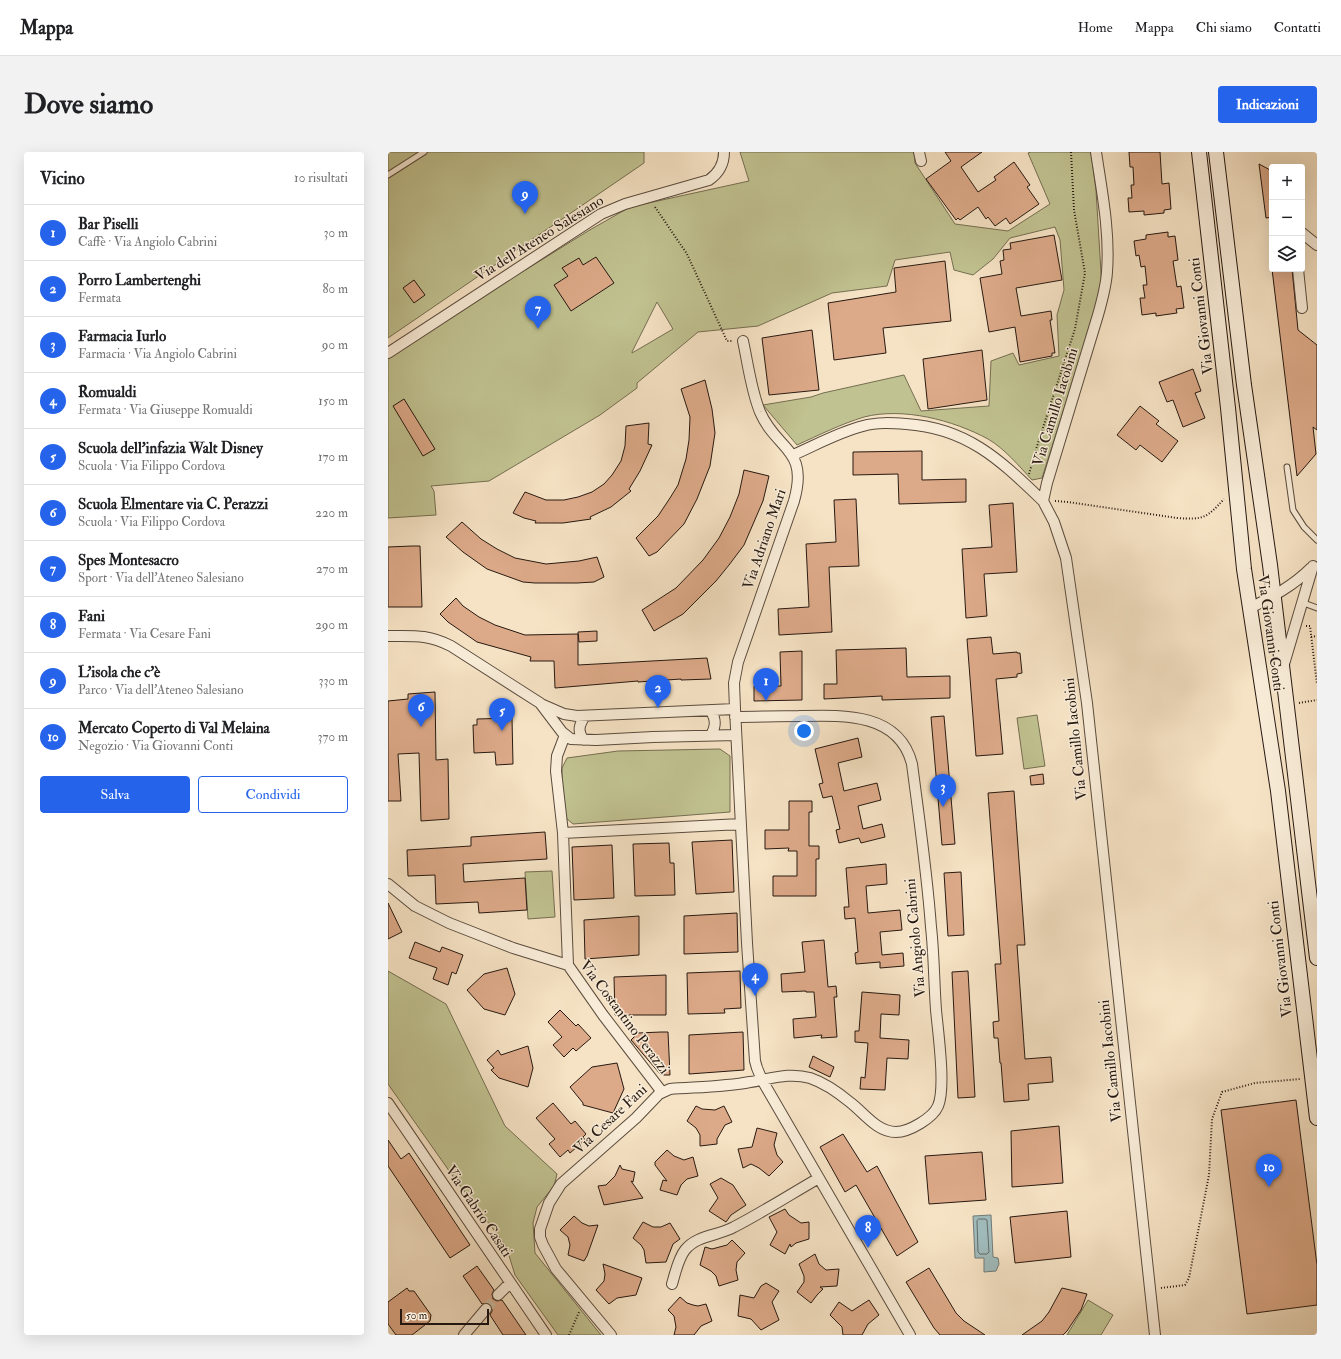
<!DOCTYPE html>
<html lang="it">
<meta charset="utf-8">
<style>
:root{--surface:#fff;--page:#f2f2f2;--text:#202124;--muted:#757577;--line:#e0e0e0;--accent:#2563eb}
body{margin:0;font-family:"IM FELL Double Pica",serif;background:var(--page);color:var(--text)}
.controls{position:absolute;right:12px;top:12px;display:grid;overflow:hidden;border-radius:4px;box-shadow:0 4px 16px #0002}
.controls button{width:36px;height:36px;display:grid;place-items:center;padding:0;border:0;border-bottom:1px solid var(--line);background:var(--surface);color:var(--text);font:20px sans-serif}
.scale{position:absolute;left:12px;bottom:10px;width:89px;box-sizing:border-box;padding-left:4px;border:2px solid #271911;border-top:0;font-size:11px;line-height:14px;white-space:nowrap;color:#271911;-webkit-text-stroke:3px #f9edd9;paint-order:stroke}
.you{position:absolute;left:416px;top:579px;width:14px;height:14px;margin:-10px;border:3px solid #fff;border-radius:50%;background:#1a73e8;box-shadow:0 0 0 6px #1a73e833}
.badge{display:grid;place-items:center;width:26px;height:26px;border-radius:50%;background:var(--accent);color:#fff;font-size:13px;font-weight:700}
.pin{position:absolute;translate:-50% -33px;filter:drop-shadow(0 1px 2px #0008)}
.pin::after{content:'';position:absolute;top:21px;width:14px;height:12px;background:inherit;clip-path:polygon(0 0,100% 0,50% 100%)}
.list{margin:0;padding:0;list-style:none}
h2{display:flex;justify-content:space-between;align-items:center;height:52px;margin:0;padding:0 16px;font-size:17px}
h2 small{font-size:13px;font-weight:400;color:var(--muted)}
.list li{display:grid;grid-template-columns:26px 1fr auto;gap:12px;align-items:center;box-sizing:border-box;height:56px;padding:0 16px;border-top:1px solid var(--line)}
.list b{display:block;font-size:15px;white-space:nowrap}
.list p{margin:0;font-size:13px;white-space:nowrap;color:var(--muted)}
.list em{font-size:13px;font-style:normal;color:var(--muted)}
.actions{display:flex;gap:8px;padding:12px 16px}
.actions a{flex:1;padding:9px 0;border:1px solid var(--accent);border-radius:4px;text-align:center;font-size:14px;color:var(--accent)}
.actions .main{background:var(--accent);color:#fff}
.icon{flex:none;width:22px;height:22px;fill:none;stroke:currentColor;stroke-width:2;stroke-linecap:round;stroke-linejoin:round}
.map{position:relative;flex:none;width:929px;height:1183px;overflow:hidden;border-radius:4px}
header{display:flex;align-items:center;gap:24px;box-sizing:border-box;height:56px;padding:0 20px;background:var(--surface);border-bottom:1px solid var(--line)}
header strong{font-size:19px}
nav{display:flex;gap:22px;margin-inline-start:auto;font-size:14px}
.intro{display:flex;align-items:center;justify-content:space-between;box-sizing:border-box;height:96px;padding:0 24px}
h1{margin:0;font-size:28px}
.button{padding:10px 18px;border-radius:4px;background:var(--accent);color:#fff;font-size:14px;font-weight:700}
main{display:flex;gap:24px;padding:0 24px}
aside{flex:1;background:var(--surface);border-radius:4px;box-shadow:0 4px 16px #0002}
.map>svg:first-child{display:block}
.green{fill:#c1c291;stroke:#746e51;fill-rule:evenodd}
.water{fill:#a0bcbd;stroke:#707b78}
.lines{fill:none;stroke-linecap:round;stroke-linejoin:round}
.shore{stroke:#646a67;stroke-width:1}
.building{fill:#ddaa89;stroke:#271911}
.street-tunnel{stroke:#cdbba1;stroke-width:10;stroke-dasharray:10 5;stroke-linecap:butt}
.lane-casing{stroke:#5b4c3e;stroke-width:7}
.street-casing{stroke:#5b4c3e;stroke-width:12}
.secondary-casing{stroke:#271911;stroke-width:16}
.path{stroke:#271911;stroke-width:2;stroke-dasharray:1 2;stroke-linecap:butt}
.lane{stroke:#f9edd9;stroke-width:5}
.street{stroke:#f9edd9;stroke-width:10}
.secondary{stroke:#f9edd9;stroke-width:14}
.labels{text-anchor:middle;stroke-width:3;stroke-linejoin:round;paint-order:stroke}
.street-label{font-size:15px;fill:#271911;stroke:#f9edd9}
</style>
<header>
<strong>Mappa</strong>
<nav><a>Home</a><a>Mappa</a><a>Chi siamo</a><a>Contatti</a></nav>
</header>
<div class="intro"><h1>Dove siamo</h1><a class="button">Indicazioni</a></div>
<main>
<aside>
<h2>Vicino<small>10 risultati</small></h2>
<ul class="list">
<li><span class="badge">1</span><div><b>Bar Piselli</b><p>Caffè · Via Angiolo Cabrini</p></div><em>30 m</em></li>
<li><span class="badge">2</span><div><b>Porro Lambertenghi</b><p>Fermata</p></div><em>80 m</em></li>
<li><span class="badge">3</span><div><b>Farmacia Iurlo</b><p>Farmacia · Via Angiolo Cabrini</p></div><em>90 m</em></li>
<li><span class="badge">4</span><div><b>Romualdi</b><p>Fermata · Via Giuseppe Romualdi</p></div><em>150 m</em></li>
<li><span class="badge">5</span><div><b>Scuola dell'infazia Walt Disney</b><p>Scuola · Via Filippo Cordova</p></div><em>170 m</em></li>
<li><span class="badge">6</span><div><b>Scuola Elmentare via C. Perazzi</b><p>Scuola · Via Filippo Cordova</p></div><em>220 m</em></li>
<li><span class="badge">7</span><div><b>Spes Montesacro</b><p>Sport · Via dell'Ateneo Salesiano</p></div><em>270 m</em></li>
<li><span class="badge">8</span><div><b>Fani</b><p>Fermata · Via Cesare Fani</p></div><em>290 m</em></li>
<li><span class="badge">9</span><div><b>L'isola che c'è</b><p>Parco · Via dell'Ateneo Salesiano</p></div><em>330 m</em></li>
<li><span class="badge">10</span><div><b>Mercato Coperto di Val Melaina</b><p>Negozio · Via Giovanni Conti</p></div><em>370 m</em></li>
</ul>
<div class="actions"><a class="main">Salva</a><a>Condividi</a></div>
</aside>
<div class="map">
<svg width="929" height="1183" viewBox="0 0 929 1183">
<rect width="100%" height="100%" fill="#f6e3c5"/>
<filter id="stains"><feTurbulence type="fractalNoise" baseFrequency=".005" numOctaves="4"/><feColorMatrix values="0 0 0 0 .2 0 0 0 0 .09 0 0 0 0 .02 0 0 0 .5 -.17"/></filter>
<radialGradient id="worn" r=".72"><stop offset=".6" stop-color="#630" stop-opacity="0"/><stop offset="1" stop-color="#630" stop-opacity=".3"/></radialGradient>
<!-- green -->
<path class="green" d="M0,0h256v11l-256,175z
M352,0h174l1,11 40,61 53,7 42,-27 -22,-51 3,-1h60l5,38 6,99 -60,189 -10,2c-13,-14 -27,-31 -44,-41 -35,-19 -85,-32 -124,-22 -23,7 -45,18 -67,28l-34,-40 48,-8 12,-4 81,-18 17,36 68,-5 2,-45 22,-8 6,12 40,-9 -2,-41 7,-25 -4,-50 -5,-13 -45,11 -17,21 -20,16 -19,-5 -4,-18 -55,8 -8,26 -55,7 -74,33 -60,6 -61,51v5l-37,27 -111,66 -58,5 3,5 2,24 -48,3v-159l81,-54 119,-74 42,-24 119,-26zM269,150l16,27 -41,24v-1z
M649,563l8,51 -21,3 -7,-51z
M332,597l10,7v56l-157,12 -7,-6 -4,-24v-26l5,-10 51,-7z
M164,719l3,46 -27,2 -3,-47z
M0,819l58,33 59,122 52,48 -3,12 -17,21 -4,16 2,30 66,82h-43l-43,-60 -9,-29 -54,-71 -64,-91z
M700,1148l25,15 -12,20h-34z"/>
<!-- water -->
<path class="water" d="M603,1063l2,42 5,1 1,6 -3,7 -12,1v-14h-9l-2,-42z"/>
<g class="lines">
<!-- shore -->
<path class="shore" d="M591,1067h6l2,1 2,32 -2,2h-7l-2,-2 -1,-31z"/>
</g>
<!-- building -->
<path class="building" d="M557,0h37l-21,15 17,25 18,-12 -2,-3 20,-15 16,23 -3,2 12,17 -29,20 -4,-6 -11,8 -7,-9 -2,2 -8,-12 -18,13 -2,-2 -2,2 -30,-41 25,-18z
M741,0h31l2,32 7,-1 2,26 -7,1v3l-20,2v-4l-15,1 -1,-14h4l-1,-13h3l-1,-18h-3z
M871,12l13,7v46l-6,1z
M780,80v5l7,-1 3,24 -5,1 4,26 4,-1 3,22 -8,1 1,4 -21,3v-3l-14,2 -2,-17h5l-2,-13h4l-2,-19 -4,1 -2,-12 -3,1 -2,-15 12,-2v-4z
M666,83l8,45 -46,8 5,28 30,-5 1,9h-2l5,33h-3v3l-32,6 -5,-35 -26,5 -9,-54 22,-4 -2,-13 4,-1 -1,-10 8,-1 -1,-6z
M208,105l18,26 -43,28 -17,-26 14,-9 -6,-8 17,-10 4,7z
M557,109l6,60 -68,7 3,25 -52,7 -6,-57 68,-11 -2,-24z
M884,117h20l6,61 19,15v85l-4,-3 3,27 -19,22z
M26,128l11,15 -11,8 -11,-15z
M424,178l7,60 -50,5 -7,-57z
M594,198l5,50 -59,9 -5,-50z
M805,217l8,22 -6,2 10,25 -22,9 -10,-27 -6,2 -8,-20z
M317,228l7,29 3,24 -5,33 -13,33 -13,25 -27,28 -8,4 -13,-18 22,-22 12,-18 8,-13 8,-26 3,-19 1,-23 -9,-28z
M16,247l31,50 -12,7 -30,-50z
M752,254l19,15 -3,3 22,17 -16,21 -22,-17 -4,5 -19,-15z
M261,271l-1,21 4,1 -12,26 -11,18 2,2 -20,16 -21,10 1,2 -28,4h-28l1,-2 -12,-3 -11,-5 12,-21 21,8h18l14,-3 14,-5 12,-8 8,-9 9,-14 4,-15 1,-20z
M534,299v29l44,-1v23l-67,2 -1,-30 -45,1v-23z
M356,318l25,6 -6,25 -19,44 -15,20 -13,16 -33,33 -29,17 -12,-21 34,-22 27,-28 16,-22 11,-21 9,-23z
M468,347l3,67 -30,1 3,65 -53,3 -1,-26 31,-2 -3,-63 30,-2 -2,-42z
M625,351l4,69 -33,2 3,42 -21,2 -4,-69 30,-2 -3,-42z
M74,370l19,17 16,10 18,9 31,6 33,-3 18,-4 7,20 -10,5 -17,1h-42l-12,-1 -36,-13 -24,-17 -17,-15z
M24,394h8l2,61h-34v-60z
M68,446l7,8 16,11 16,8 30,10 53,-1v31l129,-7 4,21 -30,1v-1l-43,3v-1l-83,7 -1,-27h-24l1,-4 -54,-15 -29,-20 -8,-8z
M209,479v10l-18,1 -1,-10z
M603,485l2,17 24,-2v1h3l2,20 -5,1v3l-21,2 7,75 -27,2 -9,-117z
M518,496l1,29 43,-1v22l-68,2v-4l-58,3v-15h13l-1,-34z
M414,499v49l-48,1v-15h27l-1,-34z
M47,540l1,68 12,-1 1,60 -28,2 -2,-68 -21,1 3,47h-13v-100l20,-2v-5z
M556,564l11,128 -13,1 -11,-128z
M124,566l1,46 -17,1 -1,-13 -21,1 -1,-28h4v-6z
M470,586l4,19 -24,6 6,28 33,-8 4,17 -23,6 5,23 19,-5 3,13 -24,6 -2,-5 -20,5 -3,-13 4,-1 -8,-33 -9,2 -4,-14 4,-1 -8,-34z
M655,622l1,10 -13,1 -1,-9z
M626,639l11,154h-8l8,114 26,-2 2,25 -25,2 1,16 -25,2 -3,-39h-1l-2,-25h-4l-1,-16 6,-1 -4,-57h6l-13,-171z
M401,649h23v11h-3v34h10v13h-3v37h-43v-20h24v-25h-9l1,-3 -24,1v-19h24z
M157,680l2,27 -84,5 1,18 61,-4 2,32 -48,3 -1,-11 -42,2 -1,-29 -27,1 -1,-26 64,-4v-9z
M344,688l2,52 -38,2 -4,-52z
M281,691l1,20h4l1,32 -40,1 -2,-52z
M224,693l2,53 -40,2 -2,-53z
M498,712l1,20 -21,2 2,27 32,-3 2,20 -22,2 2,23 21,-2 1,13 -24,2v-6l-24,2 -1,-11 3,-1 -3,-34 -10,1 -1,-12h5l-3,-39z
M573,720l3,63 -16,1 -4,-63z
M0,751l14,29 -14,7z
M349,761l1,39 -54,2v-38z
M251,764v39l-54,4 -1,-39z
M436,788l4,47 8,-1 1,11h-3l3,40 -16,1 1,-3 -28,3 -1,-19 23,-2 -2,-25h-8v-1l-24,1 -1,-18 24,-2 -3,-30z
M27,790l25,10 2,-5 21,8 -7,19 -4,-2 -4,13 -15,-6 4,-11 -28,-10z
M119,816l8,26 -10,21 -21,-6 -17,-19 17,-16z
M352,819l1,37 -17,1 1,4 -37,1 -1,-41z
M580,819l7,126 -17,1 -6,-126z
M278,823v40h-51l-1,-38z
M474,840l38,3 -1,20 -18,-1 -1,24 29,2 -1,19 -21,-1 -2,32 -25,-1 1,-12 4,1 3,-35 -13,-1v-11h4z
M172,858l16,16 2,-2 13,14 -15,13 -3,-3 -9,9 -11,-12 9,-8 -14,-15z
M273,880h7l2,43h-9l-30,-35 7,-7z
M355,880l1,38 -55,4v-39z
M140,894l5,22 -5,19 -29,-9 -8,-8 3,-2 -7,-8 11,-10 3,5z
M425,904l21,11 -4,10 -21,-10z
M229,911l7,26 -11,24 -30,-8v-2l-13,-16 22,-20z
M908,948l21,165v40l-70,9 -26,-204z
M165,951l18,21 4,-3 11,13 -3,3 2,3 -15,13 -2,-3 -8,7 -11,-13 6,-5 -19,-21z
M308,954l6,3 13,1 9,-4 8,16 -7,3 -8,14v5l-17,2v-11l-4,-7 -9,-7z
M671,974l4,57 -51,4 -1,-56z
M369,976l20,5 -3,12 3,10 6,7 -14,14 -10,-8 -8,-4 -8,4 -5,-19 14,-2z
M455,982l24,38 10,-6 41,76 -21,14 -41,-71 -11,7 -25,-45z
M0,988l13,19 8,-6 61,92 -20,13 -62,-92z
M279,998l7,6 10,4 9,-3 5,19 -11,3 -6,6 -4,10 -17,-5 3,-10 4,1 -12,-16v-3z
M594,1000l4,48 -57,4 -4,-48z
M232,1013l2,4 13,3 -2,10 -2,-1 12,17 -39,7 -6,-19 8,-1 9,-9z
M333,1026l12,7 13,20 -15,10 -5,7 -17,-11 9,-13 -8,-14z
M397,1057l4,6 12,8 8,-1v17l-13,4 -5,4 -1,-3 -5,10 -15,-9 7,-13 -8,-15z
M679,1059l4,46 -56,6 -5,-46z
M186,1064l8,7 7,3 9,-1 -11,31 -3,5 -16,-6 2,-10 -2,-8 -8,-7z
M255,1070l10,5h8l9,-4 10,16 -7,5 -7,18 -20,1 -2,-13 -3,-5 -8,-7z
M344,1088l13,13 -8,9 -1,8 2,10 -19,6 -3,-10 -5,-5 -11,-6 5,-18 7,2 15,-4z
M427,1102l4,10 7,6 13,-1 -2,17 -17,1 3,2 -6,6 -6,8 -14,-11 7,-10v-6l-5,-12z
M215,1112l39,14 -6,17 -19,3 -8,6 -13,-14 8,-9 1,-7z
M89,1114l17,24 -2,4 1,5 4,2 5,-1 24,35h-23l-13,-20 2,-4v-5l-4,-3 -6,1 -19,-28z
M541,1116l27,45 8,8 21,14h-45l-6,-7 -28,-46z
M378,1131l13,8 -7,11 7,18 -18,10 -10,-11 -13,-3 2,-21 14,3 7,-12z
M19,1136l2,3h5l17,24 -1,6 -18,14h-16l-8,-11v-22z
M674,1136l25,6 -6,16 -14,21 -4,4h-41l20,-14 7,-9z
M292,1145l7,6 6,2 5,1 8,-2 6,17 -11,5 -7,9h-20l2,-8 -2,-11 -6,-6z
M481,1148l10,15 -11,9 -6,11h-19l-1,-8 -12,-12 9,-13 13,9z"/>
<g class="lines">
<!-- street-tunnel -->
<path class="street-tunnel" d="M98,1157l12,-14"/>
<!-- lane casing -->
<g class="lane-casing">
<path id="lane" d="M0,23l36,-23
M899,315l6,43 11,17 13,13
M913,450l16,6"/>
</g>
<!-- street casing -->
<g class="street-casing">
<path id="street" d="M531,0l2,9
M708,0c6,40 14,80 11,120 -1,15 -5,29 -9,43l-51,168 -4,18 11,21 12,36 21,145 68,632
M914,81l15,12
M910,117l4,39
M355,189c5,23 8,49 17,71 17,39 49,36 34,89l-56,161 -4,21 1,26 12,234 8,118 2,7 5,12 148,255
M0,201l213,-139 24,-10 84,-24c10,-7 15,-16 15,-28
M405,303c23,-10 46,-23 70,-29 14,-4 29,-3 43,-2 62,4 95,37 137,77
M862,456c22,-11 43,-22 61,-40
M0,484c25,0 40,-2 63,10l89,57 22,29 9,7 25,1 57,-3 83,-2
M896,512l29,-98
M153,552l23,10 13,2 158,-7
M323,559c5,9 5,15 0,24
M177,583l-8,21 -1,15 7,62 5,132
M196,588c-7,-9 -5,-15 1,-24
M175,681l178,-9
M0,732l27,22 34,17 64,25 55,17 35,50 59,77
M0,951l158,232
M284,1132c3,-10 6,-25 13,-34 12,-15 33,-14 49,-23 29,-15 57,-33 85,-49
M110,1143l12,-12
M76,1183l22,-26
M223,1183l-55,-66 -13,-24 -3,-8v-8l9,-26 12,-19 75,-66 23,-24 11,-5c26,-2 54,-2 80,-7 21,-3 39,-10 60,-4 15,5 29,15 41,25 13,10 26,29 45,29 13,0 37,-14 42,-26 8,-18 0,-74 -2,-96 -2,-28 -2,-56 -5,-83 -4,-55 -12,-109 -19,-163 -13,-52 -70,-49 -113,-48 -21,0 -43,1 -64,1"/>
</g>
<!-- secondary casing -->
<g class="secondary-casing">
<path id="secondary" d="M811,0l29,256 16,161 34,222 39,327
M828,0l28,233 26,180 47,393"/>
</g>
<!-- path -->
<path class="path" d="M267,55l32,47 40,87h6
M641,322l9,-31 37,-114 10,-56 -11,-63 -3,-58
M667,349l13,1 109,16c26,2 30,0 47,-19
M918,474h4l7,58
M923,485l6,-1
M911,551l18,-3
M773,1136l24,-3 4,-7 20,-103 3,-56 10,-27 33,-9 45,-4
M181,1183l10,-23"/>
<!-- lane -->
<use href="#lane" class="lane"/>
<!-- street -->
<use href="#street" class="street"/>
<!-- secondary -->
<use href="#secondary" class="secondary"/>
</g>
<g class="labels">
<!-- street labels -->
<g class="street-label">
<text transform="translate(151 86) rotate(-32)" y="5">Via dell'Ateneo Salesiano</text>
<text transform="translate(813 164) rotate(-97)" y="5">Via Giovanni Conti</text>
<text transform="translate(667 255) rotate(-73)" y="5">Via Camillo Iacobini</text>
<text transform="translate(376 387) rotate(-71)" y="5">Via Adriano Mari</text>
<text transform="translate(883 481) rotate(82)" y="5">Via Giovanni Conti</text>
<text transform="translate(687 587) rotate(-96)" y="5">Via Camillo Iacobini</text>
<text transform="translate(527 786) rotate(-95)" y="5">Via Angiolo Cabrini</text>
<text transform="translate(892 807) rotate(-97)" y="5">Via Giovanni Conti</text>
<text transform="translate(237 865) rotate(53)" y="5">Via Costantino Perazzi</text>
<text transform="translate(722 909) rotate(-96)" y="5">Via Camillo Iacobini</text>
<text transform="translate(222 967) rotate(-43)" y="5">Via Cesare Fani</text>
<text transform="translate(91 1059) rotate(56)" y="5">Via Gabrio Casati</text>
</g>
</g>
<rect width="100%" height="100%" filter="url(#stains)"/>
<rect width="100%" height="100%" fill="url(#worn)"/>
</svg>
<div class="controls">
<button>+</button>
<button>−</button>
<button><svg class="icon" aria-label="layers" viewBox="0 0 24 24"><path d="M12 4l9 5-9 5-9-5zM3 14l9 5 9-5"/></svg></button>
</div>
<div class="scale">50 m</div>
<div class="you"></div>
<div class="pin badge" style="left:378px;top:549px">1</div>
<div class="pin badge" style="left:270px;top:556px">2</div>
<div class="pin badge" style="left:555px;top:655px">3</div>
<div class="pin badge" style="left:367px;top:844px">4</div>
<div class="pin badge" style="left:114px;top:579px">5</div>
<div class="pin badge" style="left:33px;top:575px">6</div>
<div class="pin badge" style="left:150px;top:177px">7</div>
<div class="pin badge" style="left:480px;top:1096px">8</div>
<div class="pin badge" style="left:137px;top:62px">9</div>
<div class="pin badge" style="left:881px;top:1035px">10</div>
</div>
</main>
